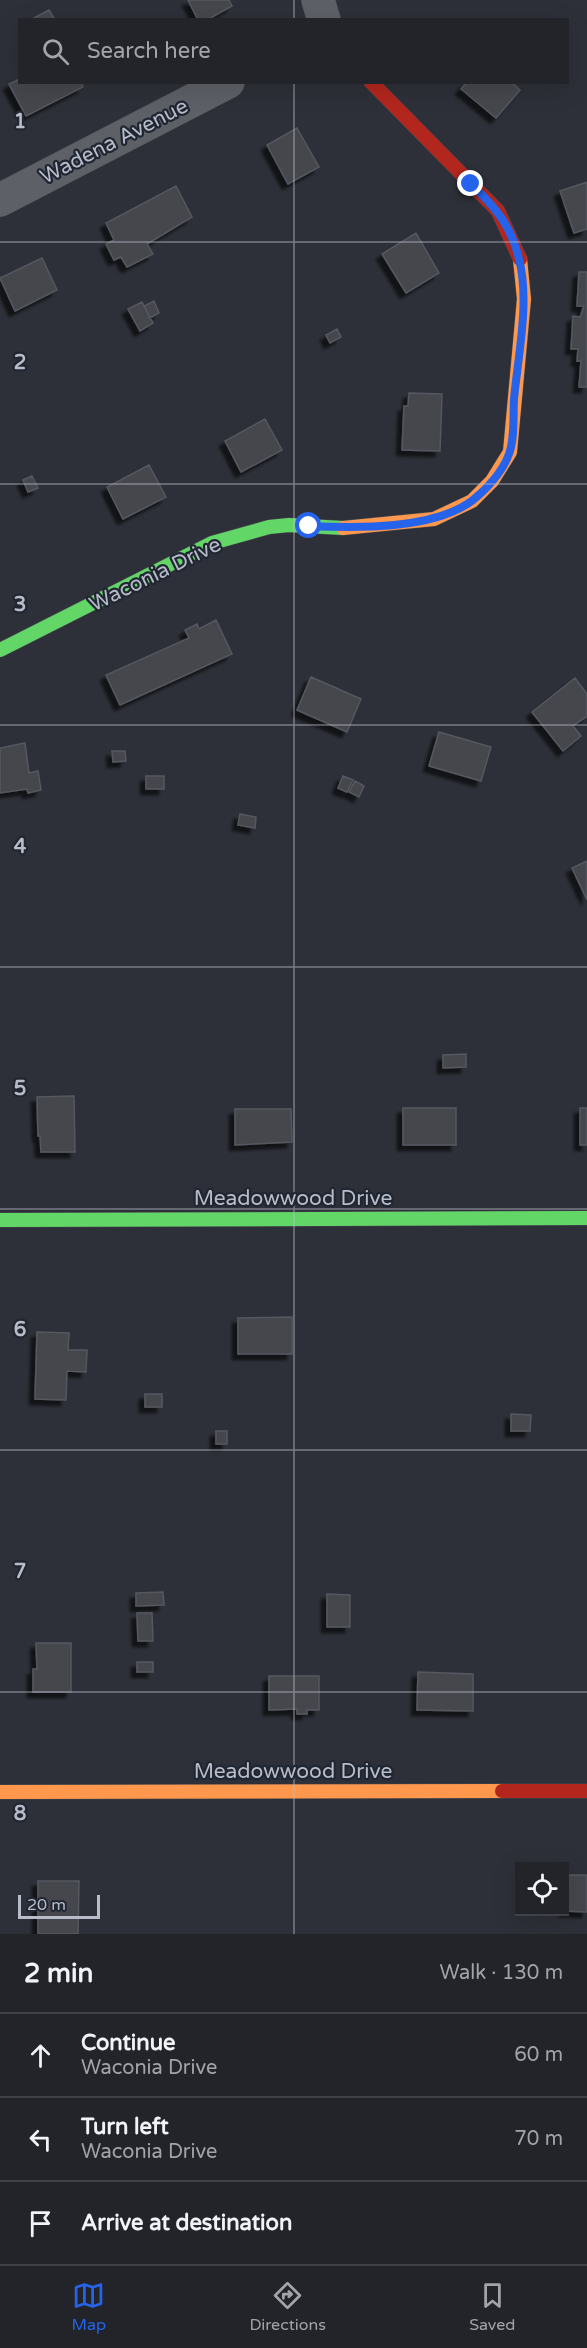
<!DOCTYPE html>
<meta charset="utf-8">
<style>
:root{--surface:#22242a;--page:#2a2c32;--text:#f1f3f6;--muted:#a2a4a8;--line:#3f4147;--accent:#2563eb}
body{margin:0;font-family:"Varela Round",sans-serif;background:var(--page);color:var(--text)}
.controls{position:absolute;right:18px;bottom:18px;display:grid;overflow:hidden;border-radius:0px;box-shadow:0 6px 24px #0002}
.controls button{width:54px;height:54px;display:grid;place-items:center;padding:0;border:0;border-bottom:2px solid var(--line);background:var(--surface);color:var(--text);font:30px sans-serif}
.scale{position:absolute;left:18px;bottom:15px;width:82px;box-sizing:border-box;padding-left:6px;border:3px solid #b8bcc8;border-top:0;font-size:16px;line-height:21px;white-space:nowrap;color:#b8bcc8;-webkit-text-stroke:4px #212633;paint-order:stroke}
.stop{position:absolute;width:18px;height:18px;margin:-14px;border:4px solid #2563eb;border-radius:50%;background:#fff}
.stop.end{background:#2563eb;border-color:#fff;box-shadow:0 2px 6px #0008}
.list{margin:0;padding:0;list-style:none}
h2{display:flex;justify-content:space-between;align-items:center;height:78px;margin:0;padding:0 24px;font-size:26px}
h2 small{font-size:20px;font-weight:400;color:var(--muted)}
.list li{display:grid;grid-template-columns:39px 1fr auto;gap:18px;align-items:center;box-sizing:border-box;height:84px;padding:0 24px;border-top:2px solid var(--line)}
.list b{display:block;font-size:22px;white-space:nowrap}
.list p{margin:0;font-size:20px;white-space:nowrap;color:var(--muted)}
.list em{font-size:20px;font-style:normal;color:var(--muted)}
.icon{flex:none;width:33px;height:33px;fill:none;stroke:currentColor;stroke-width:2;stroke-linecap:round;stroke-linejoin:round}
.map{position:relative;flex:none;width:587px;height:1934px;overflow:hidden}
.search{position:absolute;background:var(--surface);box-shadow:0 6px 24px #0002;left:18px;right:18px;top:18px;height:66px;display:flex;align-items:center;gap:15px;box-sizing:border-box;padding:0 21px;border-radius:0px;color:var(--muted);font-size:22px}
.sheet{height:330px;background:var(--surface)}
nav{display:flex;justify-content:space-around;align-items:center;box-sizing:border-box;height:84px;border-top:2px solid var(--line);background:var(--surface);font-size:16px;color:var(--muted)}
nav a{display:grid;justify-items:center;gap:3px}
nav .on{color:var(--accent)}
.map>svg:first-child{display:block}
.building{fill:#44464d;stroke:#555860;stroke-width:1.5;filter:url(#shadow)}
.lines{fill:none;stroke-linecap:round;stroke-linejoin:round}
.street-casing{stroke:#494b51;stroke-width:34}
.fast-casing{stroke:#494b51;stroke-width:15}
.slow-casing{stroke:#494b51;stroke-width:15}
.jam-casing{stroke:#494b51;stroke-width:15}
.street{stroke:#5d6066;stroke-width:33}
.fast{stroke:#63d668;stroke-width:14}
.slow{stroke:#ff974d;stroke-width:14}
.jam{stroke:#b3261e;stroke-width:14}
.route{stroke:#2563eb;stroke-width:8}
.grid{fill:none;stroke:#b8bcc8;stroke-width:1.5;stroke-opacity:0.55}
.labels{text-anchor:middle;stroke-width:4.5;stroke-linejoin:round;paint-order:stroke}
.street-label{font-size:21px;fill:#b8bcc8;stroke:#212633}
.grid-label{font-size:20px;text-anchor:middle;font-weight:bold;fill:#b8bcc8;stroke:#212633;stroke-width:4.5;stroke-linejoin:round;paint-order:stroke}
</style>
<div class="map">
<svg width="587" height="1934" viewBox="0 0 587 1934">
<defs>
<filter id="shadow"><feDropShadow dx="-5.5" dy="5.5" stdDeviation="1.5" flood-color="#0009"/></filter>
</defs>
<rect width="100%" height="100%" fill="#2d3038"/>
<!-- building -->
<path class="building" d="M188,0h41l3,6 -25,14h-9z
M49,10l6,10h-21v-2z
M20,79v3h61l2,5 -57,29 -17,-32z
M467,82h44l9,8 -24,28 -35,-29z
M297,128l22,39 -31,17 -21,-39z
M587,182v47l-13,4 -14,-42z
M176,186l16,31 -45,27 6,10 -26,13 -6,-10 -7,3 -8,-16 8,-4 -8,-17z
M416,233l23,40 -33,20 -24,-39z
M42,258l15,32 -42,21 -15,-33z
M579,272h8v115h-8l2,-26h-4l1,-12h-7l2,-33 7,1 4,-11h-7z
M154,301l5,12 -9,5 -6,-12z
M142,302l11,21 -13,8 -12,-22z
M337,329l4,8 -11,6 -4,-8z
M409,393l33,1 -2,57 -38,-1 2,-44h4z
M265,419l17,31 -41,22 -16,-31z
M149,465l17,32 -43,22 -16,-32z
M32,476l6,12 -10,4 -5,-12z
M216,620l16,34 -112,51 -14,-30 83,-37 -4,-8 12,-6 2,5z
M311,677l50,22 -14,33 -50,-22z
M575,678l12,16v22l-14,10 8,10 -18,15 -31,-39z
M439,732l52,15 -10,34 -52,-15z
M25,743l4,30 9,-2 3,19 -13,3 -1,-4 -27,4v-45z
M112,751h13l1,10 -13,1z
M146,776h18v13h-18z
M343,776l10,4 -6,12 -9,-4z
M355,781l9,5 -5,11 -10,-5z
M240,814l16,3 -1,11 -17,-3z
M587,861v39l-15,-32z
M466,1054v13l-23,1v-13z
M74,1096l1,56h-34l-1,-16h-2l-1,-39z
M403,1108h53v37h-53z
M580,1108h7v37h-7z
M235,1109h56l1,33 -57,3z
M292,1317v37h-54v-36z
M37,1332l32,1 -1,17h19l-1,22 -19,-1 -1,29 -31,-1z
M145,1394h17v13h-17z
M511,1414l20,1 -1,16h-19z
M216,1431h11v13h-11z
M163,1592l1,13 -28,1v-13z
M327,1594l23,1v32h-23z
M137,1613h15l1,28h-15z
M36,1643h35v49h-38v-23h4z
M137,1662h16v10h-16z
M418,1672l55,2v37l-56,-1z
M269,1676h50v34h-12v4h-10v-5l-28,1z
M564,1875h23v37l-23,-1z
M38,1881h41l-1,53h-40z"/>
<g class="lines">
<!-- street casing -->
<g class="street-casing">
<path id="street" d="M318,0l6,20
M0,200l228,-118"/>
</g>
<!-- fast casing -->
<g class="fast-casing">
<path id="fast" d="M0,650l212,-107 57,-16 20,-2 54,3
M0,1220l587,-2"/>
</g>
<!-- slow casing -->
<g class="slow-casing">
<path id="slow" d="M343,528l91,-9 38,-18 20,-20 18,-29 14,-153 -4,-40
M0,1792l502,-1"/>
</g>
<!-- jam casing -->
<g class="jam-casing">
<path id="jam" d="M371,82l127,129 22,48
M502,1791h85"/>
</g>
<!-- street -->
<use href="#street" class="street"/>
<!-- fast -->
<use href="#fast" class="fast"/>
<!-- slow -->
<use href="#slow" class="slow"/>
<!-- jam -->
<use href="#jam" class="jam"/>
</g>
<g class="lines">
<!-- route -->
<path class="route" d="M309,526c48,2 125,4 164,-26 14,-11 30,-29 36,-46 6,-16 4,-38 5,-55 4,-43 16,-98 5,-140 -8,-34 -24,-52 -48,-75"/>
</g>
<!-- grid -->
<path class="grid" d="M294,0v20M294,82v1852M0,242h587M0,484h587M0,725h587M0,967h587M0,1209h587M0,1450h587M0,1692h587"/>
<g class="labels">
<!-- street labels -->
<g class="street-label">
<text transform="translate(114 141) rotate(-27)" y="7">Wadena Avenue</text>
<text transform="translate(155 574) rotate(-26)" y="7">Waconia Drive</text>
<text x="293" y="1205">Meadowwood Drive</text>
<text x="293" y="1778">Meadowwood Drive</text>
</g>
</g>
<g class="grid-label">
<text x="20" y="128">1</text>
<text x="20" y="369">2</text>
<text x="20" y="611">3</text>
<text x="20" y="853">4</text>
<text x="20" y="1095">5</text>
<text x="20" y="1336">6</text>
<text x="20" y="1578">7</text>
<text x="20" y="1820">8</text>
</g>
</svg>
<div class="controls">
<button><svg class="icon" aria-label="locate" viewBox="0 0 24 24"><circle cx="12" cy="12" r="6"/><path d="M12 2v4M12 18v4M2 12h4M18 12h4"/></svg></button>
</div>
<div class="scale">20 m</div>
<div class="stop" style="left:309px;top:526px"></div>
<div class="stop end" style="left:471px;top:184px"></div>
<div class="search"><svg class="icon" aria-label="search" viewBox="0 0 24 24"><circle cx="10" cy="10" r="6"/><path d="M15 15l6 6"/></svg>Search here</div>
</div>
<section class="sheet">
<h2>2 min<small>Walk · 130 m</small></h2>
<ul class="list">
<li><svg class="icon" aria-label="ahead" viewBox="0 0 24 24"><path d="M12 20V5M6 11l6-6 6 6"/></svg><div><b>Continue</b><p>Waconia Drive</p></div><em>60 m</em></li>
<li><svg class="icon" aria-label="left" viewBox="0 0 24 24"><path d="M17 20v-9H6M10 6l-5 5 5 5"/></svg><div><b>Turn left</b><p>Waconia Drive</p></div><em>70 m</em></li>
<li><svg class="icon" aria-label="arrive" viewBox="0 0 24 24"><path d="M6 21V4h12l-3 4 3 4H6"/></svg><div><b>Arrive at destination</b></div></li>
</ul>
</section>
<nav>
<a class="on"><svg class="icon" aria-label="map" viewBox="0 0 24 24"><path d="M3 6l6-2 6 2 6-2v14l-6 2-6-2-6 2zM9 4v14M15 6v14"/></svg>Map</a>
<a><svg class="icon" aria-label="directions" viewBox="0 0 24 24"><path d="M12 3l9 9-9 9-9-9zM9 14v-3h6M13 9l2 2-2 2"/></svg>Directions</a>
<a><svg class="icon" aria-label="saved" viewBox="0 0 24 24"><path d="M7 4h10v16l-5-4-5 4z"/></svg>Saved</a>
</nav>
